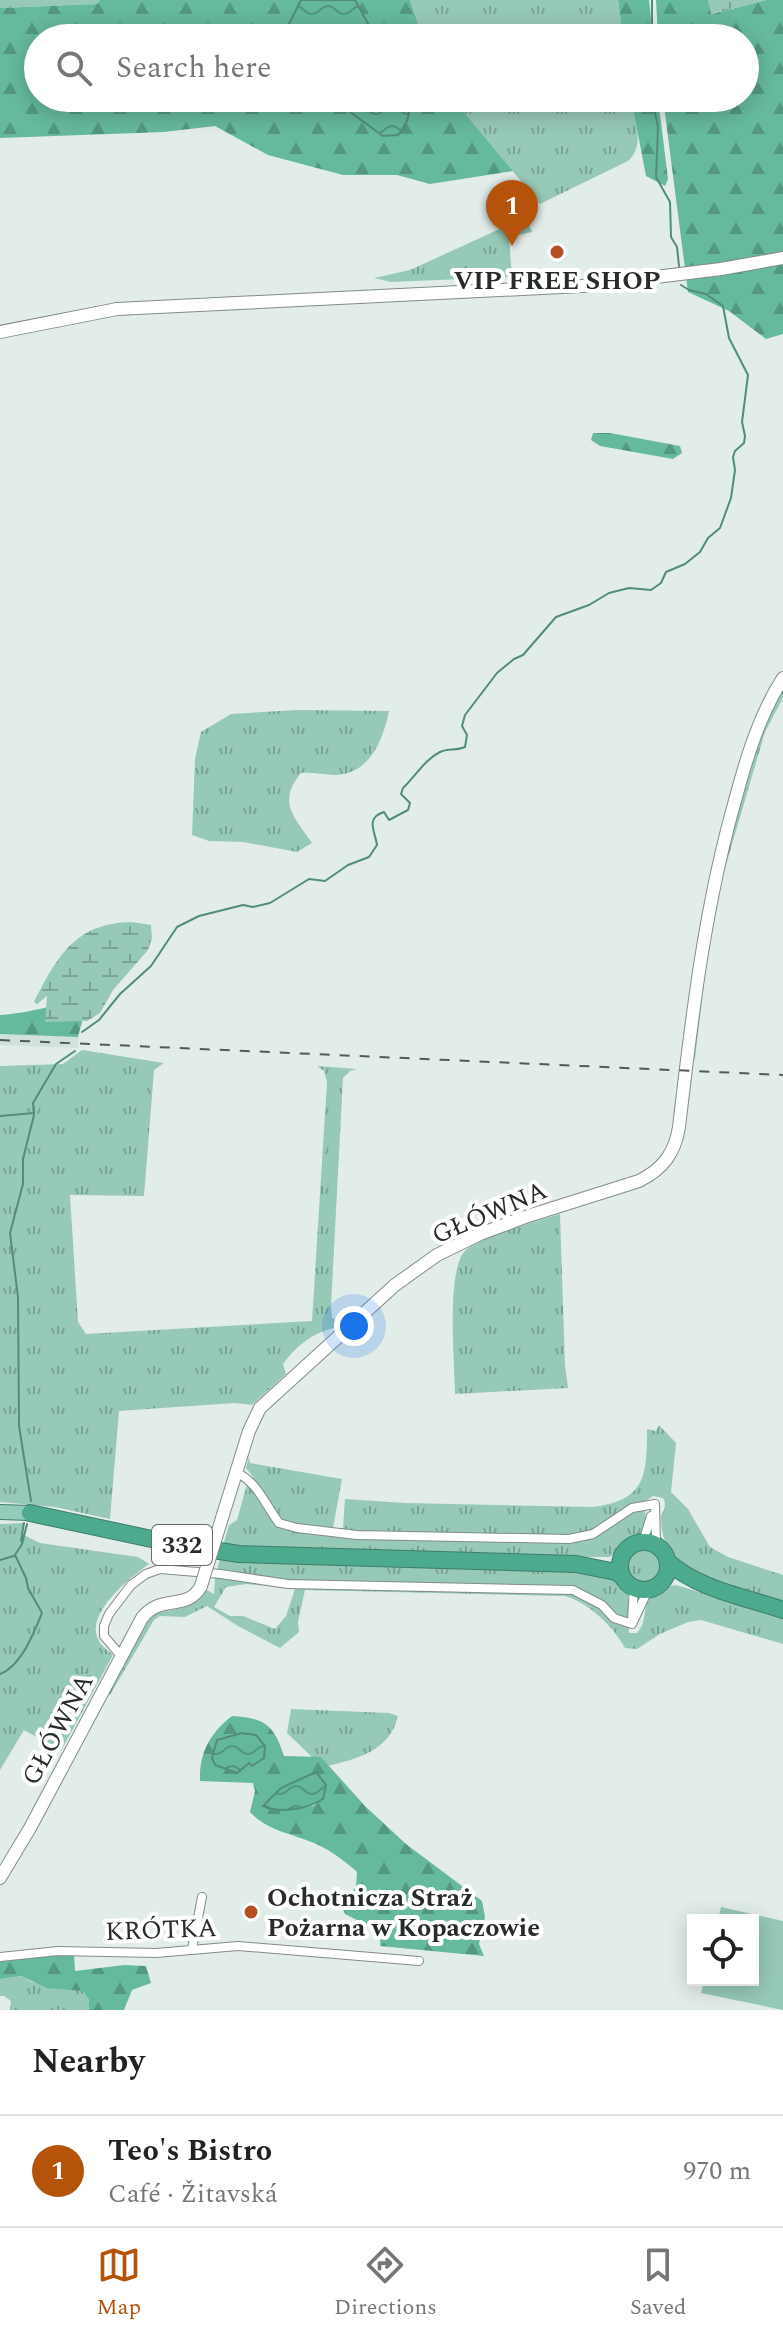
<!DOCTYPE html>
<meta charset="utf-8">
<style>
:root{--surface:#fff;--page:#f6f6f6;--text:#222;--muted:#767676;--line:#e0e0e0;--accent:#b45309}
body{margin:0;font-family:Spectral,serif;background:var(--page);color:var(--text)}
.controls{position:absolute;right:24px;bottom:24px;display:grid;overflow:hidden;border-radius:0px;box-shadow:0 4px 20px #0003}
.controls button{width:72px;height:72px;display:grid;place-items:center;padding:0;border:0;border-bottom:2px solid var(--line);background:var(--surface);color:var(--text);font:40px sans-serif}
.you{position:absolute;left:354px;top:1326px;width:28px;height:28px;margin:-20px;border:6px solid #fff;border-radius:50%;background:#1a73e8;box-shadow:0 0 0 12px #1a73e833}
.badge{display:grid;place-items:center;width:52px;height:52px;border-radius:50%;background:var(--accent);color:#fff;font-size:26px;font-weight:700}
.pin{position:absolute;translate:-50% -66px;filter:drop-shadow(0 2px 4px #0008)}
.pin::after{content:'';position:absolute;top:42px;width:28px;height:24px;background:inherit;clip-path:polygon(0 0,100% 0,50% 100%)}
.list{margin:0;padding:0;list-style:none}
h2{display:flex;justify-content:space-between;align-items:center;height:104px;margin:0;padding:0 32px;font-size:34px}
h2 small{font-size:26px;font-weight:400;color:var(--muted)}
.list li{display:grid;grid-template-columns:52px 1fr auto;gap:24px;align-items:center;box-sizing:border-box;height:112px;padding:0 32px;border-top:2px solid var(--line)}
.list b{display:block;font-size:30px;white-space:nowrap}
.list p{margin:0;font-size:26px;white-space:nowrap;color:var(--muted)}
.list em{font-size:26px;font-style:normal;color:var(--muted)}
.icon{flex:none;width:44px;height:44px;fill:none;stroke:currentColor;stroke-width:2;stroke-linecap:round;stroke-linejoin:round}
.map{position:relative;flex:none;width:783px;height:2010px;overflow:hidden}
.search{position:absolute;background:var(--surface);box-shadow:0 4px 20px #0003;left:24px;right:24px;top:24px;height:88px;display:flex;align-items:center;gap:20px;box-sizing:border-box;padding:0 28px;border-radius:44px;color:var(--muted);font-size:30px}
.sheet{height:216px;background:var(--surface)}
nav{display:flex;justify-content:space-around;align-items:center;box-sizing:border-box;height:112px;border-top:2px solid var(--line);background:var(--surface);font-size:22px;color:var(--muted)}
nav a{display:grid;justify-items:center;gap:4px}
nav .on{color:var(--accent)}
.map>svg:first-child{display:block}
.built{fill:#d0e2db}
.grass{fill:url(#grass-tufts);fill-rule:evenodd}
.forest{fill:url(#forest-firs);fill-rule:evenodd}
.wetland{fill:url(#wetland-marsh)}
.park{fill:#97c9b7}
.water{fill:url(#water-waves);stroke:#518d7a;stroke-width:2}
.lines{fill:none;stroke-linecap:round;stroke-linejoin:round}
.stream{stroke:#518d7a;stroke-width:2}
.street-casing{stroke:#828c88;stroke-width:10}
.secondary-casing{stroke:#828c88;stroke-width:14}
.primary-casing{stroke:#3f7e6b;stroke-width:16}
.highway-casing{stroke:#3f7e6b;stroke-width:18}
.street{stroke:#fff;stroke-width:8}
.secondary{stroke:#fff;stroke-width:12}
.primary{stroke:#94ccbb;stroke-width:14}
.highway{stroke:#4caa8e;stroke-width:16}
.rail{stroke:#535957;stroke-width:2;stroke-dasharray:10 10;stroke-linecap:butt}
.secondary-bridge-casing{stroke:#828c88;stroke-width:14;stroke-linecap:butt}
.secondary-bridge{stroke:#fff;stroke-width:12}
.poi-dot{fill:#b45020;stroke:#fff;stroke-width:3}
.labels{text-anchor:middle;stroke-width:8;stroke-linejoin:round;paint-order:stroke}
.shield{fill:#fff;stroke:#686b6a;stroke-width:2}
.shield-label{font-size:24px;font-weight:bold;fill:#272b2a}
.poi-label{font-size:26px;font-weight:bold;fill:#272b2a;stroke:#fff}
.street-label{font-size:26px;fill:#272b2a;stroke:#fff}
</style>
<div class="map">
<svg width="783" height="2010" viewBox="0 0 783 2010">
<defs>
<pattern id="grass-tufts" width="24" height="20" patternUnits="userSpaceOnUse" patternTransform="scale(2)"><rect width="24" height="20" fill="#97c9b7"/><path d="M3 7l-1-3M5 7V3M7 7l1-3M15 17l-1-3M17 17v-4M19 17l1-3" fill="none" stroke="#7ba395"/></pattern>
<pattern id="forest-firs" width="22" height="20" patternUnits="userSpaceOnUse" patternTransform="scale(2)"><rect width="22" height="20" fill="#65b99e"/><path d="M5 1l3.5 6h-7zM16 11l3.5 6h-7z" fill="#539781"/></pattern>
<pattern id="wetland-marsh" width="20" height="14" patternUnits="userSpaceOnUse" patternTransform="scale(2)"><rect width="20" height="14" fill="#97c9b7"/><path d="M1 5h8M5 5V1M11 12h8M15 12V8" fill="none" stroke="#7ba395"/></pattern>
<pattern id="water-waves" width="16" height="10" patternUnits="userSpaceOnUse" patternTransform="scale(2)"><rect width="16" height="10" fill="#63b79c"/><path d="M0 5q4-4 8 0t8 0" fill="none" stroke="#52957f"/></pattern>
</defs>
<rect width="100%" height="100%" fill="#e2ede9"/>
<!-- built -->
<path class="built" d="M0,1034l78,3v11l-78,-3z"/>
<!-- grass -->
<path class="grass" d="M0,0h100l-3,4 -97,4z
M410,0h208l5,38h-200z
M452,98h179c3,22 15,47 -3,63l-88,43z
M526,217l6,15 -23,5 3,40 -121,5 -17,-4 36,-8z
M783,688v10l-18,34 -46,157 -11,60 -13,110h-5l25,-171 46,-157z
M297,710l92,1c-6,30 -20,64 -55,64 -11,0 -21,-3 -33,-2 -24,29 -7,44 11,70l-15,9 -54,-10 -34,-1 -17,-6 3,-76 6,-27 30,-18z
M82,1050l82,13 -10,7 -10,126 -74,-1 8,127 8,12 226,-13 15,-239 -3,-11 -7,-5 40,3 -7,2 -7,7 -12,228 1,12 6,3 -4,7c-22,5 -38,18 -51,36l3,10 -34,31 -17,-2 -116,8 -9,108 -55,-12 -55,-5v-436l63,-2z
M560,1214l5,151 3,23 -113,6c0,-28 -10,-129 12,-145 20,-14 69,-28 93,-35z
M659,1425l17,18 -5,49 17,17 22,38 18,10 55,18v27c-48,-14 -124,-23 -122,-86 3,-6 6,-11 2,-18l-10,-2 -6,4 -2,8 1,12 -4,13 -24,21 -9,3h-62l-324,-11 6,-21 8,-5 10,-36 7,-6 -8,-10 3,-11 1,6 92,16 -9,49h10l2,-29 60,4 187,4c54,-6 55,-32 55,-78l9,2z
M24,1523l-2,11 18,9 98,14 11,7c-18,13 -66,50 -50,77 2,5 10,10 14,14l-52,96 -37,-21 -24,40v-246z
M628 1566a17 17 0 1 1 34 0a17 17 0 1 1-34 0Z
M220,1558l374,13 21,5 13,15 1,42h8c13,-14 2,-31 20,-40 7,-4 11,-7 19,-8l107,32v27l-82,-24 -13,2 -28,12 -23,15 -12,-1c-12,-22 -36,-45 -60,-52l-260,-6 -7,32 1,10 -19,16 -42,-22 -31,-20 -22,11 -25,-1 -6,4 -44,75 -3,-1 42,-77c20,-11 45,-3 56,-28l9,5 1,-14zM246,1584l49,5 -9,27 -11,13 -32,-13h-13l-16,-9 12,-20z
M291,1709l98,4 9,3c-8,35 -41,43 -71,50l-6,-9h-9l-25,-24z
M21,1976l11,6 51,9 6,9v10h-79l1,-9 -7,-5h-4v-17z"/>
<!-- forest -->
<path class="forest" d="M100,0h201l-14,28 2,10h-251v60h293l52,38 27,-30 -4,-8h46l61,73 -83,13 -33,-9h-54l-75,-20 -53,-29 -51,6 -164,6v-130l97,-4z
M355,0h55l13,38h-47z
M618,0h31l4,38h-30z
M656,0h52l4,14 54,-14h17v334l-17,5 -37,-28 -41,-19 -25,-194h82v-60h-87z
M631,98h27l10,81 -3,7 -19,-10z
M593,433h17l70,13 2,7 -9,6 -73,-13 -9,-6z
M53,1006l30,12 -5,19 -78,-3v-19c18,-1 35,-5 53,-9z
M232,1716c33,2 42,9 52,40l37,1 44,49 41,38 76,57 3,16 -6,27 5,12 -104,-10 1,-14 -36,-18 -4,-12 5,-8 10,-6 1,-16c-13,-12 -27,-22 -43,-29 -23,-10 -46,-12 -64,-31l5,-21 -2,-8 -53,-2c-1,-28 10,-48 32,-65zM316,1772l7,27 -10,7 -41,4 9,-22z
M74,1954l1,17 49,-6 22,1 5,17 -19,7 -8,20h-35v-10l-6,-9 -36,-3 -26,-12 -21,3v-19z"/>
<!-- wetland -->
<path class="wetland" d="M708,0h58l-55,14z
M131,922l20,3 1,13 -4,12 -35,40 -13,23 -13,8 -42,1 2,-26 -10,8 -3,-2c23,-45 41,-79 97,-80z"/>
<!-- park -->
<path class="park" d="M721,1907l62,14v89l-82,-17 3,-13h49v-60h-35z"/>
<!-- water -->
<path class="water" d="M301,0h54l21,38h-87l-2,-10z
M331,98h75c7,14 1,26 -8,37l-15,1z
M242,1733l14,2 9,11 -1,12 -12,8 -3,-3 -12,10 -22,-8 -3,-7 5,-18z
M316,1772l10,13 -3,14c-15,10 -44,15 -60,7l18,-18z"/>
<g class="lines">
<!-- stream -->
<path class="stream" d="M652,38v-38
M652,98l6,29 -2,50 14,25 1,35 6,10 2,19
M82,1032l17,-12 21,-26 31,-28 26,-39 22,-11 44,-11 10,2 17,-4 39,-24 16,2 23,-16 21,-8 8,-12c-2,-14 -12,-27 7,-33l5,8 19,-10 2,-7 -9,-9 2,-6c13,-12 21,-28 37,-36 8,-4 16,-1 25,-5l2,-12 -5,-9 3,-11 32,-42 17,-14 9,-4 33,-38 33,-12 20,-12 20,-5 22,2 10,-7 5,-11 19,-8 15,-12 8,-14 12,-10 11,-30 4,-28 -2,-13 2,-6 9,-8 1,-7 -3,-14 6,-47 -19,-37 -6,-32 -17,-12 -17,-4 -8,-5
M0,1116l34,-3
M31,1501l-12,-75 -1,-129 -8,-64 13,-49v-25l11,-44 -1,-12 23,-39 19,-13
M21,1541l3,-18
M0,1560l14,-4
M0,1674c21,-8 34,-41 42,-61l-14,-25 -2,-10 -11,-23 7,-11 5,-20"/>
<!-- street casing -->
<g class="street-casing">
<path id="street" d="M236,1472c23,12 28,31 43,51l18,5 60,7 212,4 24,-5 39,-26 23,-4
M655,1504l1,41
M643,1542l8,-26
M632,1620l2,-32
M632,1624l16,-34
M121,1656l-17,-20v-10l5,-12 22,-29 15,-11 14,-5 61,5 67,10 285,6 29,15 12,13 18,6
M192,1949l10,-52
M0,1957l58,-6 98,2 82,-7 181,15"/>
</g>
<!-- secondary casing -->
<g class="secondary-casing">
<path id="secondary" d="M0,332l117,-23 465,-23 139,-17 62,-11
M222,1518l27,-87 11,-23 135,-123 42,-30 43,-21 48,-18 111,-35c24,-12 36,-28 40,-54 13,-112 26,-222 57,-330 11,-41 24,-83 47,-119
M0,1878l30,-50 112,-210c19,-25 45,-6 59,-32"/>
</g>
<!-- primary casing -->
<g class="primary-casing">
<path id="primary" d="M0,1512l30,1"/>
</g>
<!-- highway casing -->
<g class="highway-casing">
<path id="highway" d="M30,1513l145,31 64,10 337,10 40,8 7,5
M620 1566a24 24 0 1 1 48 0a24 24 0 1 1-48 0Z
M668,1562c30,27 77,35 115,48"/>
</g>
<!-- street -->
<use href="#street" class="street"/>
<!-- secondary -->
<use href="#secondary" class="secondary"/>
<!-- primary -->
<use href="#primary" class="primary"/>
<!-- highway -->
<use href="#highway" class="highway"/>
<!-- rail -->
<path class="rail" d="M0,1040l783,35"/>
<!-- secondary-bridge casing -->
<g class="secondary-bridge-casing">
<path id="secondary-bridge" d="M201,1586l21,-68"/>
</g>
<!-- secondary-bridge -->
<use href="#secondary-bridge" class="secondary-bridge"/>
</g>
<!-- markers -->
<g class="poi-dot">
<circle cx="557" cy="252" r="8"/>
<circle cx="251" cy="1912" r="8"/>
</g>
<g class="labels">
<!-- shield labels -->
<rect class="shield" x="152" y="1525" width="60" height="40" rx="6"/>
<g class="shield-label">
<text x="182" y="1553">332</text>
</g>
<!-- poi labels -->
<g class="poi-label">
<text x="557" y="289">VIP FREE SHOP</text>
<text x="267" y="1906" text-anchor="start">Ochotnicza Straż<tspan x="267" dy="30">Pożarna w Kopaczowie</tspan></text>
</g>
<!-- street labels -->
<g class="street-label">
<text transform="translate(489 1212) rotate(-23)" y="9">GŁÓWNA</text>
<text transform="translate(57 1729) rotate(-62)" y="9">GŁÓWNA</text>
<text transform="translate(161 1929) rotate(-2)" y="9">KRÓTKA</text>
</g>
</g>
</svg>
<div class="controls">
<button><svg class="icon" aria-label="locate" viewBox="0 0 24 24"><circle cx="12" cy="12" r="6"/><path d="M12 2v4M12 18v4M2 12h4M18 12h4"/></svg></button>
</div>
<div class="you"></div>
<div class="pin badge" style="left:512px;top:246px">1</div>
<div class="search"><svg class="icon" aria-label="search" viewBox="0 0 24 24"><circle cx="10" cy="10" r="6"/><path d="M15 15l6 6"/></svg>Search here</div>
</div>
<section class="sheet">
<h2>Nearby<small></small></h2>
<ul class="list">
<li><span class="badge">1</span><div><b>Teo's Bistro</b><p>Café · Žitavská</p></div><em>970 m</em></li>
</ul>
</section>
<nav>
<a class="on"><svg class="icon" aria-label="map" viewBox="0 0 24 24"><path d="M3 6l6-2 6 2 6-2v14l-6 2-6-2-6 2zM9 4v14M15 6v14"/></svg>Map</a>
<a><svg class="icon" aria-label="directions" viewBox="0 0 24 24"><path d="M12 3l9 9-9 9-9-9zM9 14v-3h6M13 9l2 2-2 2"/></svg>Directions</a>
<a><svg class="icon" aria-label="saved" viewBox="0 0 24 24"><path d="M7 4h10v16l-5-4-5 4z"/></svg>Saved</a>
</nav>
